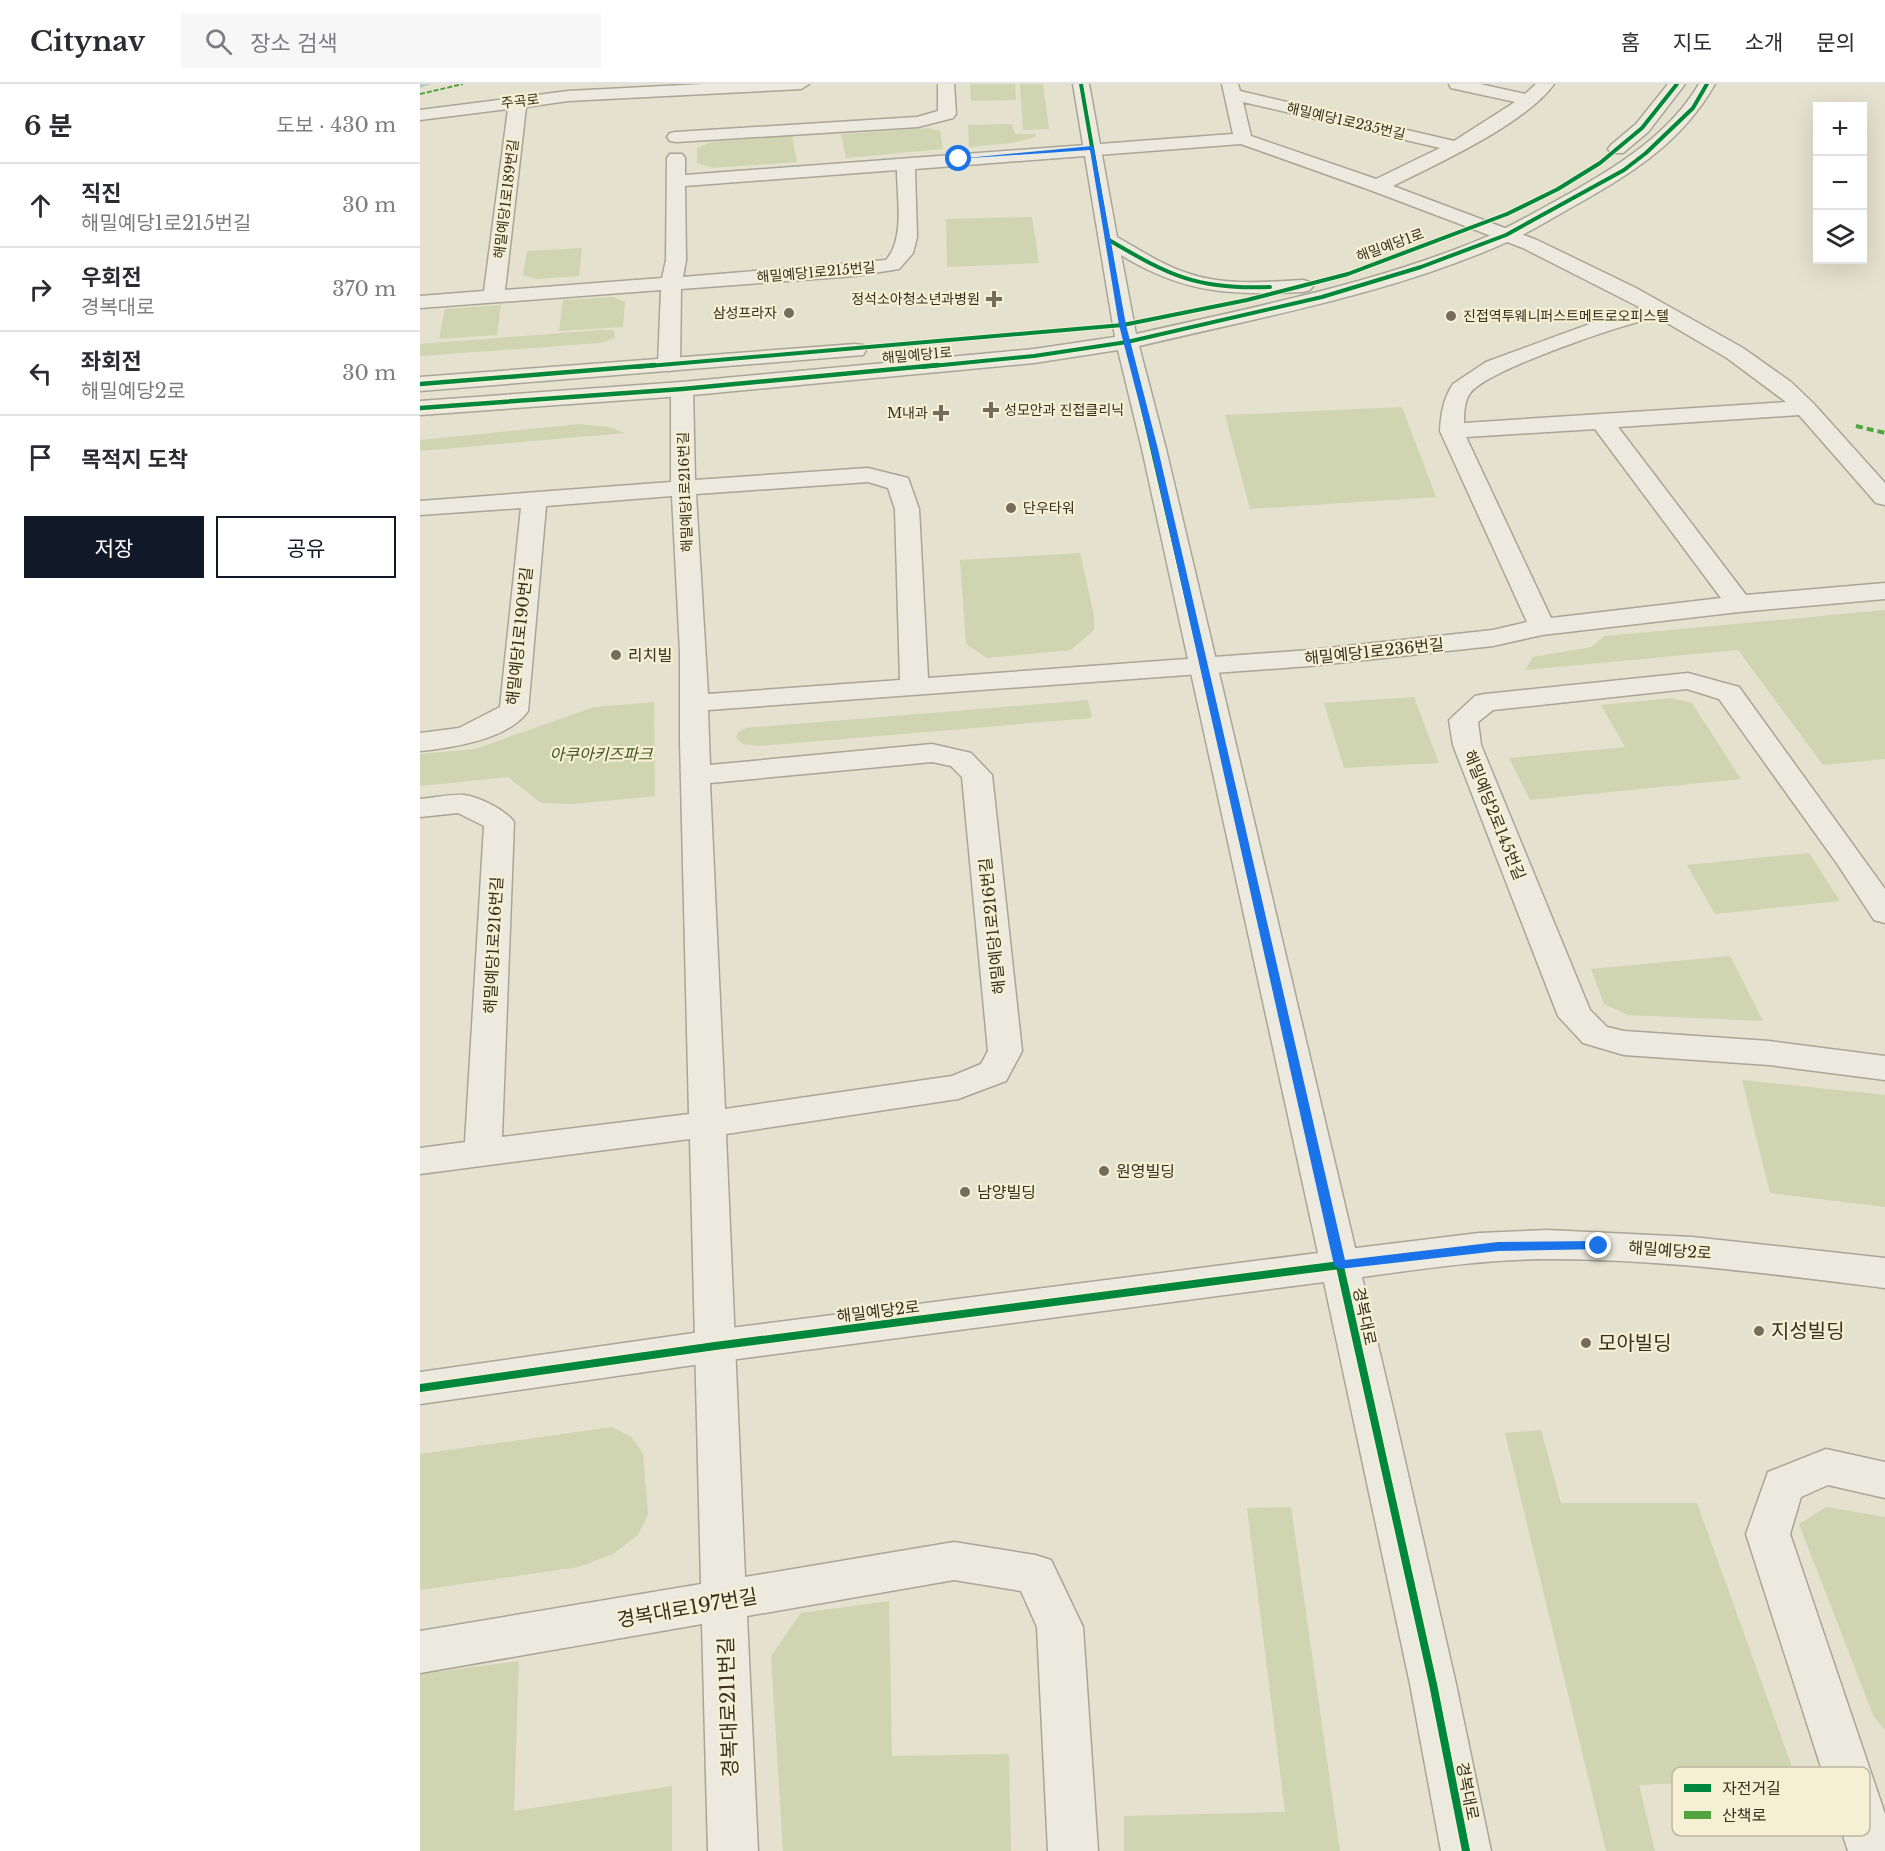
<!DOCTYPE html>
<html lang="ko">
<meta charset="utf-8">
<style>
:root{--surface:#fff;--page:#f7f7f7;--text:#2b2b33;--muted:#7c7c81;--line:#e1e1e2;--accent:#111827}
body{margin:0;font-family:"Libre Baskerville","Noto Sans KR",serif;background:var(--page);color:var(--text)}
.controls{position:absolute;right:18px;top:18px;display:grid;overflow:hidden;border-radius:0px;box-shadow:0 6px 24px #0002}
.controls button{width:54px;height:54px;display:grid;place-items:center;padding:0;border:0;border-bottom:2px solid var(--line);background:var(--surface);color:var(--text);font:30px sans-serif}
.stop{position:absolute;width:18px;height:18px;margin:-14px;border:4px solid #1a73e8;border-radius:50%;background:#fff}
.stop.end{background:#1a73e8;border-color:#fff;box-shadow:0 2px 6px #0008}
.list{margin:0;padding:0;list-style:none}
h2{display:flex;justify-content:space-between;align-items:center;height:78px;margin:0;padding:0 24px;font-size:26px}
h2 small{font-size:20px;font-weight:400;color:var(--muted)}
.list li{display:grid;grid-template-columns:39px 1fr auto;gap:18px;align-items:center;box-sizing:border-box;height:84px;padding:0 24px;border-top:2px solid var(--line)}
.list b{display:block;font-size:22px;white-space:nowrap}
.list p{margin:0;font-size:20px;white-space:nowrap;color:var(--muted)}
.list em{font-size:20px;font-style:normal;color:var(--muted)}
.actions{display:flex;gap:12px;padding:18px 24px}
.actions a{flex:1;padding:14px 0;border:2px solid var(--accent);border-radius:0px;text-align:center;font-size:21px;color:var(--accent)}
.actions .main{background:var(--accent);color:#fff}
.icon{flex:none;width:33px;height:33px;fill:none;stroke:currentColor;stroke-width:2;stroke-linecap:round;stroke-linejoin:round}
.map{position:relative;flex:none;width:1465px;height:1767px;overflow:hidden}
header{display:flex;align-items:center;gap:36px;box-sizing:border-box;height:84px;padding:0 30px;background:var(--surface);border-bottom:2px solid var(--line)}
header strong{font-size:28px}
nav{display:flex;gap:33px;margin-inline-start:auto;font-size:21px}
.search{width:420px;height:54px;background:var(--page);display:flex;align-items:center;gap:15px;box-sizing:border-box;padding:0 21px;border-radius:0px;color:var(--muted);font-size:22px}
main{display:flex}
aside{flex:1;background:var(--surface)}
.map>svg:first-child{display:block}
.green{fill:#cfd5b0}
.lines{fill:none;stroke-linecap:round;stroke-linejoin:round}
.stream{fill:#b9cbc2;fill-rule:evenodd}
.minor-casing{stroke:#a9a597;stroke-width:3}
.tertiary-casing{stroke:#a9a597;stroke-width:3}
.minor{fill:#eceadf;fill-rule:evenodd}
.tertiary{fill:#eceadf;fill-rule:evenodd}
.quiet-far1{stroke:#53a441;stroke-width:2;stroke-dasharray:5 2;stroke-linecap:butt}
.quiet{stroke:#53a441;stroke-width:4;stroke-dasharray:7 4;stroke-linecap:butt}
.cycleway-far3-casing{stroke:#f5f0d4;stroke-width:6}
.cycleway-far2-casing{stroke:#f5f0d4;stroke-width:8}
.cycleway-far1-casing{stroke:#f5f0d4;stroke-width:10}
.cycleway-casing{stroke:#f5f0d4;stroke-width:11}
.cycleway-far3{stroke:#00873e;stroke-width:4}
.cycleway-far2{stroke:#00873e;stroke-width:4.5}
.cycleway-far1{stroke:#00873e;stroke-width:6}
.cycleway{stroke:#00873e;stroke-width:8}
.route{fill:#1a73e8}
.poi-dot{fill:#746d5c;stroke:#f5f0d4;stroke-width:2}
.labels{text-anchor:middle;stroke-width:4.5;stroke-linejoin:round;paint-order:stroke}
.far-street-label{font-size:14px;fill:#382f1f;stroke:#f5f0d4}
.far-poi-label{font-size:14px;fill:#382f1f;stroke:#f5f0d4;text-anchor:end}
.street-label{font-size:16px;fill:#382f1f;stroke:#f5f0d4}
.poi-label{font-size:16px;fill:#382f1f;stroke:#f5f0d4;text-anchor:start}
.park-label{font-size:16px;font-style:italic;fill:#425525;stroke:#f5f0d4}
.near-poi-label{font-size:20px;fill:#382f1f;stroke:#f5f0d4;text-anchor:start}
.near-street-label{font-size:20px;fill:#382f1f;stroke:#f5f0d4}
.key{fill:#f5f0d4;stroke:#bcb69e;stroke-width:1.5}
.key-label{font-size:16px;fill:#382f1f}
</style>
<header>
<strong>Citynav</strong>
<div class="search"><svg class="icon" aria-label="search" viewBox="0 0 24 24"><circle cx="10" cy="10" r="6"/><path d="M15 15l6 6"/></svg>장소 검색</div>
<nav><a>홈</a><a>지도</a><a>소개</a><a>문의</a></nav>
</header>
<main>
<aside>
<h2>6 분<small>도보 · 430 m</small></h2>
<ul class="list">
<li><svg class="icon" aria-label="ahead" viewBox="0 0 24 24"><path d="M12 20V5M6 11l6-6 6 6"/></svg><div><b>직진</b><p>해밀예당1로215번길</p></div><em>30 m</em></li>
<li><svg class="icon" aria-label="right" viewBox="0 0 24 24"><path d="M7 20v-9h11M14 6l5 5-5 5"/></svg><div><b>우회전</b><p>경복대로</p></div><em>370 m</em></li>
<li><svg class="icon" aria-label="left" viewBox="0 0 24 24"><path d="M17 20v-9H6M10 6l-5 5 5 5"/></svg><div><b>좌회전</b><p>해밀예당2로</p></div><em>30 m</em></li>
<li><svg class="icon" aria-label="arrive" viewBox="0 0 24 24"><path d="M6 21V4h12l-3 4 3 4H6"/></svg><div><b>목적지 도착</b></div></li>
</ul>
<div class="actions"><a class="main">저장</a><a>공유</a></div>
</aside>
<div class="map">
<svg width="1465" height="1767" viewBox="0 0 1465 1767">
<rect width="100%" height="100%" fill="#e4e1ce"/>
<!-- green -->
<path class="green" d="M550,0h45l1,16 -45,1z
M600,0h23l6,45 -26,1z
M592,40l3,10h20l1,3 -24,6 -43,4 -1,-22z
M509,44l11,3 3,18 -97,9 -5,-24z
M372,52l5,26 -84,6 -16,-5v-15l14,-6z
M612,133l7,46 -92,4 -1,-48z
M162,164l-3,28 -43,3 -13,-4 4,-24z
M193,213l12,5 -2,25 -64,4 4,-31z
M81,221l-4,30 -58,4 6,-30z
M180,246h14l1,8 -15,5 -180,13v-12z
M982,323l34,90 -186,12 -25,-94z
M159,340l30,3 16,6 -205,18v-11z
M660,469l14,62v15l-23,20 -84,8 -21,-14 -6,-84z
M1465,526v149l-62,6 -85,-115 -213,20 8,-13 58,-10 14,-11z
M994,613l25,66 -95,5 -20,-65z
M1252,614l20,5 49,76 -211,21 -21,-42 116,-11 -24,-42z
M668,616l4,18 -334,28 -15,-2 -7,-6 2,-6 8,-4z
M234,618l1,94 -82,8 -32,-1 -33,-26 -88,9v-32l55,-5 119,-42z
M1389,769l31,48 -125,13 -28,-49z
M1310,872l33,65 -135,-6 -24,-11 -13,-35z
M1322,996l143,15v112l-115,-14z
M192,1343l19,10 12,16 5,62 -10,20 -25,19 -34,13 -159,23v-136z
M1121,1346l20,73h136l99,275 -157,7 16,66h-49l-101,-418z
M871,1423l49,344h-216v-35l161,-4 -38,-304z
M1406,1423l59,10v213l-11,-13 -75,-193z
M469,1517l3,155 117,-2 2,97h-228l-12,-195 30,-43z
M99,1577l-5,150 158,-25v65h-252v-177z"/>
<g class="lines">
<!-- stream -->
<path class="stream" d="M0,0h11l-11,4z"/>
<!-- minor casing -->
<g class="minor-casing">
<path id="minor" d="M283,0h106l-8,5 -233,12 -42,6 -21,183 157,-12 4,-18 1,-102 3,-4h12l3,4v17l548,-41 -11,-50h16l2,7 214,50 61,-39 -64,-14 -2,-4h31l45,10 11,-10h18c-29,40 -115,79 -161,102l144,54 99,48 107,60 48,34 22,21 72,80v22l-9,-2 -77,-88 -181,12 128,168 139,-12v16l-146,13 -197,23 -49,11 -183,20 -602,44 2,55 222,-21 39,9 21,22 30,276 -16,30 -48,18 -232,35 19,443 209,-35 81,13 16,5 32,67 15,224h-50l-11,-224 -16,-36 -67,-11 -207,36 11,235h-50l-6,-227 -282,49v-42l281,-47 -11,-445 -270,35v-26l45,-6 19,-316 -26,-13 -38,4v-18c14,-1 30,-5 44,-4 15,2 42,15 50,27l-12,315 187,-23 -9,-374v-88l-8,-156 -126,10 -18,205c-19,28 -76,37 -108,40v-18l39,-5 41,-21 21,-199 -101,7v-14l251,-19v-93l3,-5 8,-2 8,2 3,5 2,91 173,-12 40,10 11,31 9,169 382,-28 183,-20 34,-8 -87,-191c1,-17 3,-32 13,-47l33,-22 131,-48 24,-6 -118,-60 -153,-58 -129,-46 -326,25 2,68 -4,16 -14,16 -44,7 -174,13 -1,75 -3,5 -8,2 -8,-2 -3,-5 3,-74 -241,18v-12l64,-5 24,-182 -88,11v-10l148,-19zM823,18l197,46 -64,31 -125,-43zM477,86c0,27 8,69 -11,90l-203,17 3,-17 -1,-74zM1237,233l70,41 59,44 -322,21c0,-9 0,-23 7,-31 19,-23 152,-68 186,-75zM1175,345l126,169 -170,20 -85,-181zM448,398l20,6 7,21 5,171 -192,14 -12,-200zM512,678l19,4 11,11 26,274 -7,13 -29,12 -227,33 -15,-326z
M518,0h16l2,30 -3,4 -35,9 -242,15 -6,-1 -3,-4 3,-4 6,-1 241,-15 21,-6z
M1268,589l51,14 146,202v34l-11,-3 -36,-55 -119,-166 -32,-10 -194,21 -15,12 3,23 109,265 17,17 17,4 145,10 116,15v24l-116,-15 -145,-10 -41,-12 -25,-27 -105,-271 -4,-25 26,-24 10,-2z
M1127,1146l145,7 193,21v30c-112,-14 -224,-29 -336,-29 -70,0 -140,12 -209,21l-14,-5 -5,-10 5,-10 14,-5 139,-17z
M1406,1365l59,13v36l-57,-13 -27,12 -11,37 95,280v37h-37l-102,-317 22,-62z"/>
</g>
<!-- tertiary casing -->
<g class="tertiary-casing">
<path id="tertiary" d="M653,0h16l28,153c23,13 45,28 70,36 36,13 79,9 116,7l7,2 3,4 -3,4 -7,2c-72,3 -119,2 -182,-37l15,79c122,-28 249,-52 364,-103 24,-12 48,-26 72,-39 49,-28 98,-59 127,-108h16c-32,56 -79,87 -134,118 -22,12 -44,26 -67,37 -115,53 -252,78 -375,107l27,103 226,955 64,280 35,167h-50l-31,-167 -86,-402 -609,80 -295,42v-32l295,-42 603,-77 -176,-804 -24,-99 -84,13 -352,33 -262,19v-14l262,-19 352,-33 81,-12z
M1248,0h17l-37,48 -25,21h-12l-3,-4 3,-4 25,-21z
M435,260l8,1 3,5 -3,5 -443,36v-14z"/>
</g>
<!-- minor -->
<use href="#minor" class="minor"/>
<!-- tertiary -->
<use href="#tertiary" class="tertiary"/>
<!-- quiet-far1 -->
<path class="quiet-far1" d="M0,10l43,-10"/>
<!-- quiet -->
<path class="quiet" d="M1436,342l29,7"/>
<!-- cycleway-far3 casing -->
<g class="cycleway-far3-casing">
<path id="cycleway-far3" d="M661,0l42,241 10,42
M689,156c61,36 89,50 161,47
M217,283l486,-42 124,-25 101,-26 159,-60 51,-25 42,-26 42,-35 35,-44
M502,283l112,-11 93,-14 195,-45 99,-30 85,-32 118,-65 22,-17 47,-45 14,-24"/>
</g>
<!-- cycleway-far2 casing -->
<g class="cycleway-far2-casing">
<path id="cycleway-far2" d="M713,281l86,371
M0,300l235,-19
M0,324l262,-19 256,-24"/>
</g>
<!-- cycleway-far1 casing -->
<g class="cycleway-far1-casing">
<path id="cycleway-far1" d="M799,650l110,485"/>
</g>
<!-- cycleway casing -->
<g class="cycleway-casing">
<path id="cycleway" d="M909,1133l104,467 33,167
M0,1304l295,-42 625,-81"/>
</g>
<!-- cycleway-far3 -->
<use href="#cycleway-far3" class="cycleway-far3"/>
<!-- cycleway-far2 -->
<use href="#cycleway-far2" class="cycleway-far2"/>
<!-- cycleway-far1 -->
<use href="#cycleway-far1" class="cycleway-far1"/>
<!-- cycleway -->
<use href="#cycleway" class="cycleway"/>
</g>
<!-- route -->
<path class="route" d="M672,62l2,2 32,177 32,124 187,811 153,-18 101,-1 5,5 -1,3 -105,2 -158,18 -6,-4 -183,-816 -32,-124 -29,-175 -134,9z"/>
<!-- markers -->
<g class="poi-dot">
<path d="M571 206h6v6h6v6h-6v6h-6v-6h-6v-6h6z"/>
<circle cx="369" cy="229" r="6"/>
<circle cx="1031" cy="232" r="6"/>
<path d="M568 317h6v6h6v6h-6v6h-6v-6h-6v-6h6z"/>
<path d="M518 320h6v6h6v6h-6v6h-6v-6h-6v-6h6z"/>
<circle cx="591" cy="424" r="6"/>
<circle cx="196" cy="571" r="6"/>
<circle cx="684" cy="1087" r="6"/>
<circle cx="545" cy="1108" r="6"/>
<circle cx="1339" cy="1247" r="6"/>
<circle cx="1166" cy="1259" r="6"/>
</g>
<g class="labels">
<!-- far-street labels -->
<g class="far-street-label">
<text transform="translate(100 17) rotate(-7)" y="5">주곡로</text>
<text transform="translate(926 37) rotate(13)" y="5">해밀예당1로235번길</text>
<text transform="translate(86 115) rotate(-83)" y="5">해밀예당1로189번길</text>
<text transform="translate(970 161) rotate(-20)" y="5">해밀예당1로</text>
<text transform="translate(396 188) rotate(-5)" y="5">해밀예당1로215번길</text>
<text transform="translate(497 271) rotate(-5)" y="5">해밀예당1로</text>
<text transform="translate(265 408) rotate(-92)" y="5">해밀예당1로216번길</text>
</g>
<!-- far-poi labels -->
<g class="far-poi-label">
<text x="560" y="220">정석소아청소년과병원</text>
<text x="357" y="234">삼성프라자</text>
<text x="1043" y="237" text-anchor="start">진접역투웨니퍼스트메트로오피스텔</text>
<text x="584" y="331" text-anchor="start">성모안과 진접클리닉</text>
<text x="508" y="334">M내과</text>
<text x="603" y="429" text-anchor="start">단우타워</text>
</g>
<!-- street labels -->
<g class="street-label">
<text transform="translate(99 552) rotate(-84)" y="6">해밀예당1로190번길</text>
<text transform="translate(954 567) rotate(-6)" y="6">해밀예당1로236번길</text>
<text transform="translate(1075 731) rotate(68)" y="6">해밀예당2로145번길</text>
<text transform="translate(572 842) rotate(-96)" y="6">해밀예당1로216번길</text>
<text transform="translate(73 861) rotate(-87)" y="6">해밀예당1로216번길</text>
<text transform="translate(1250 1166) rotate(4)" y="6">해밀예당2로</text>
<text transform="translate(458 1227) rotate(-7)" y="6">해밀예당2로</text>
<text transform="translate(945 1232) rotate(78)" y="6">경복대로</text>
<text transform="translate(1048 1707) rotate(79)" y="6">경복대로</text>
</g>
<!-- poi labels -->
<g class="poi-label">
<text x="208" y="577">리치빌</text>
<text x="696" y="1093">원영빌딩</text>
<text x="557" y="1114">남양빌딩</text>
</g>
<!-- park labels -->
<g class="park-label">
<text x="181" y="676">아쿠아키즈파크</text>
</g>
<!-- near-poi labels -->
<g class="near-poi-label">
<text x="1351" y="1254">지성빌딩</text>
<text x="1178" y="1266">모아빌딩</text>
</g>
<!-- near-street labels -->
<g class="near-street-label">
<text transform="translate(267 1524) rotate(-10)" y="7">경복대로197번길</text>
<text transform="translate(308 1623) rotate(-92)" y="7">경복대로211번길</text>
</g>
</g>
<!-- legend -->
<rect x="1252" y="1683" width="198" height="69" rx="9" class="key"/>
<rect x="1264" y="1700" width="27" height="8" fill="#00873e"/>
<rect x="1264" y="1727" width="27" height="8" fill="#53a441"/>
<g class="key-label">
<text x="1302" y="1710">자전거길</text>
<text x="1302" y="1737">산책로</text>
</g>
</svg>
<div class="controls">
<button>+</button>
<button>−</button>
<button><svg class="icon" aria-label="layers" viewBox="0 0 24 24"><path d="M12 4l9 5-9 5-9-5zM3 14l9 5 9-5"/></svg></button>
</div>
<div class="stop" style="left:539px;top:75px"></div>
<div class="stop end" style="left:1179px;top:1162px"></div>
</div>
</main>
